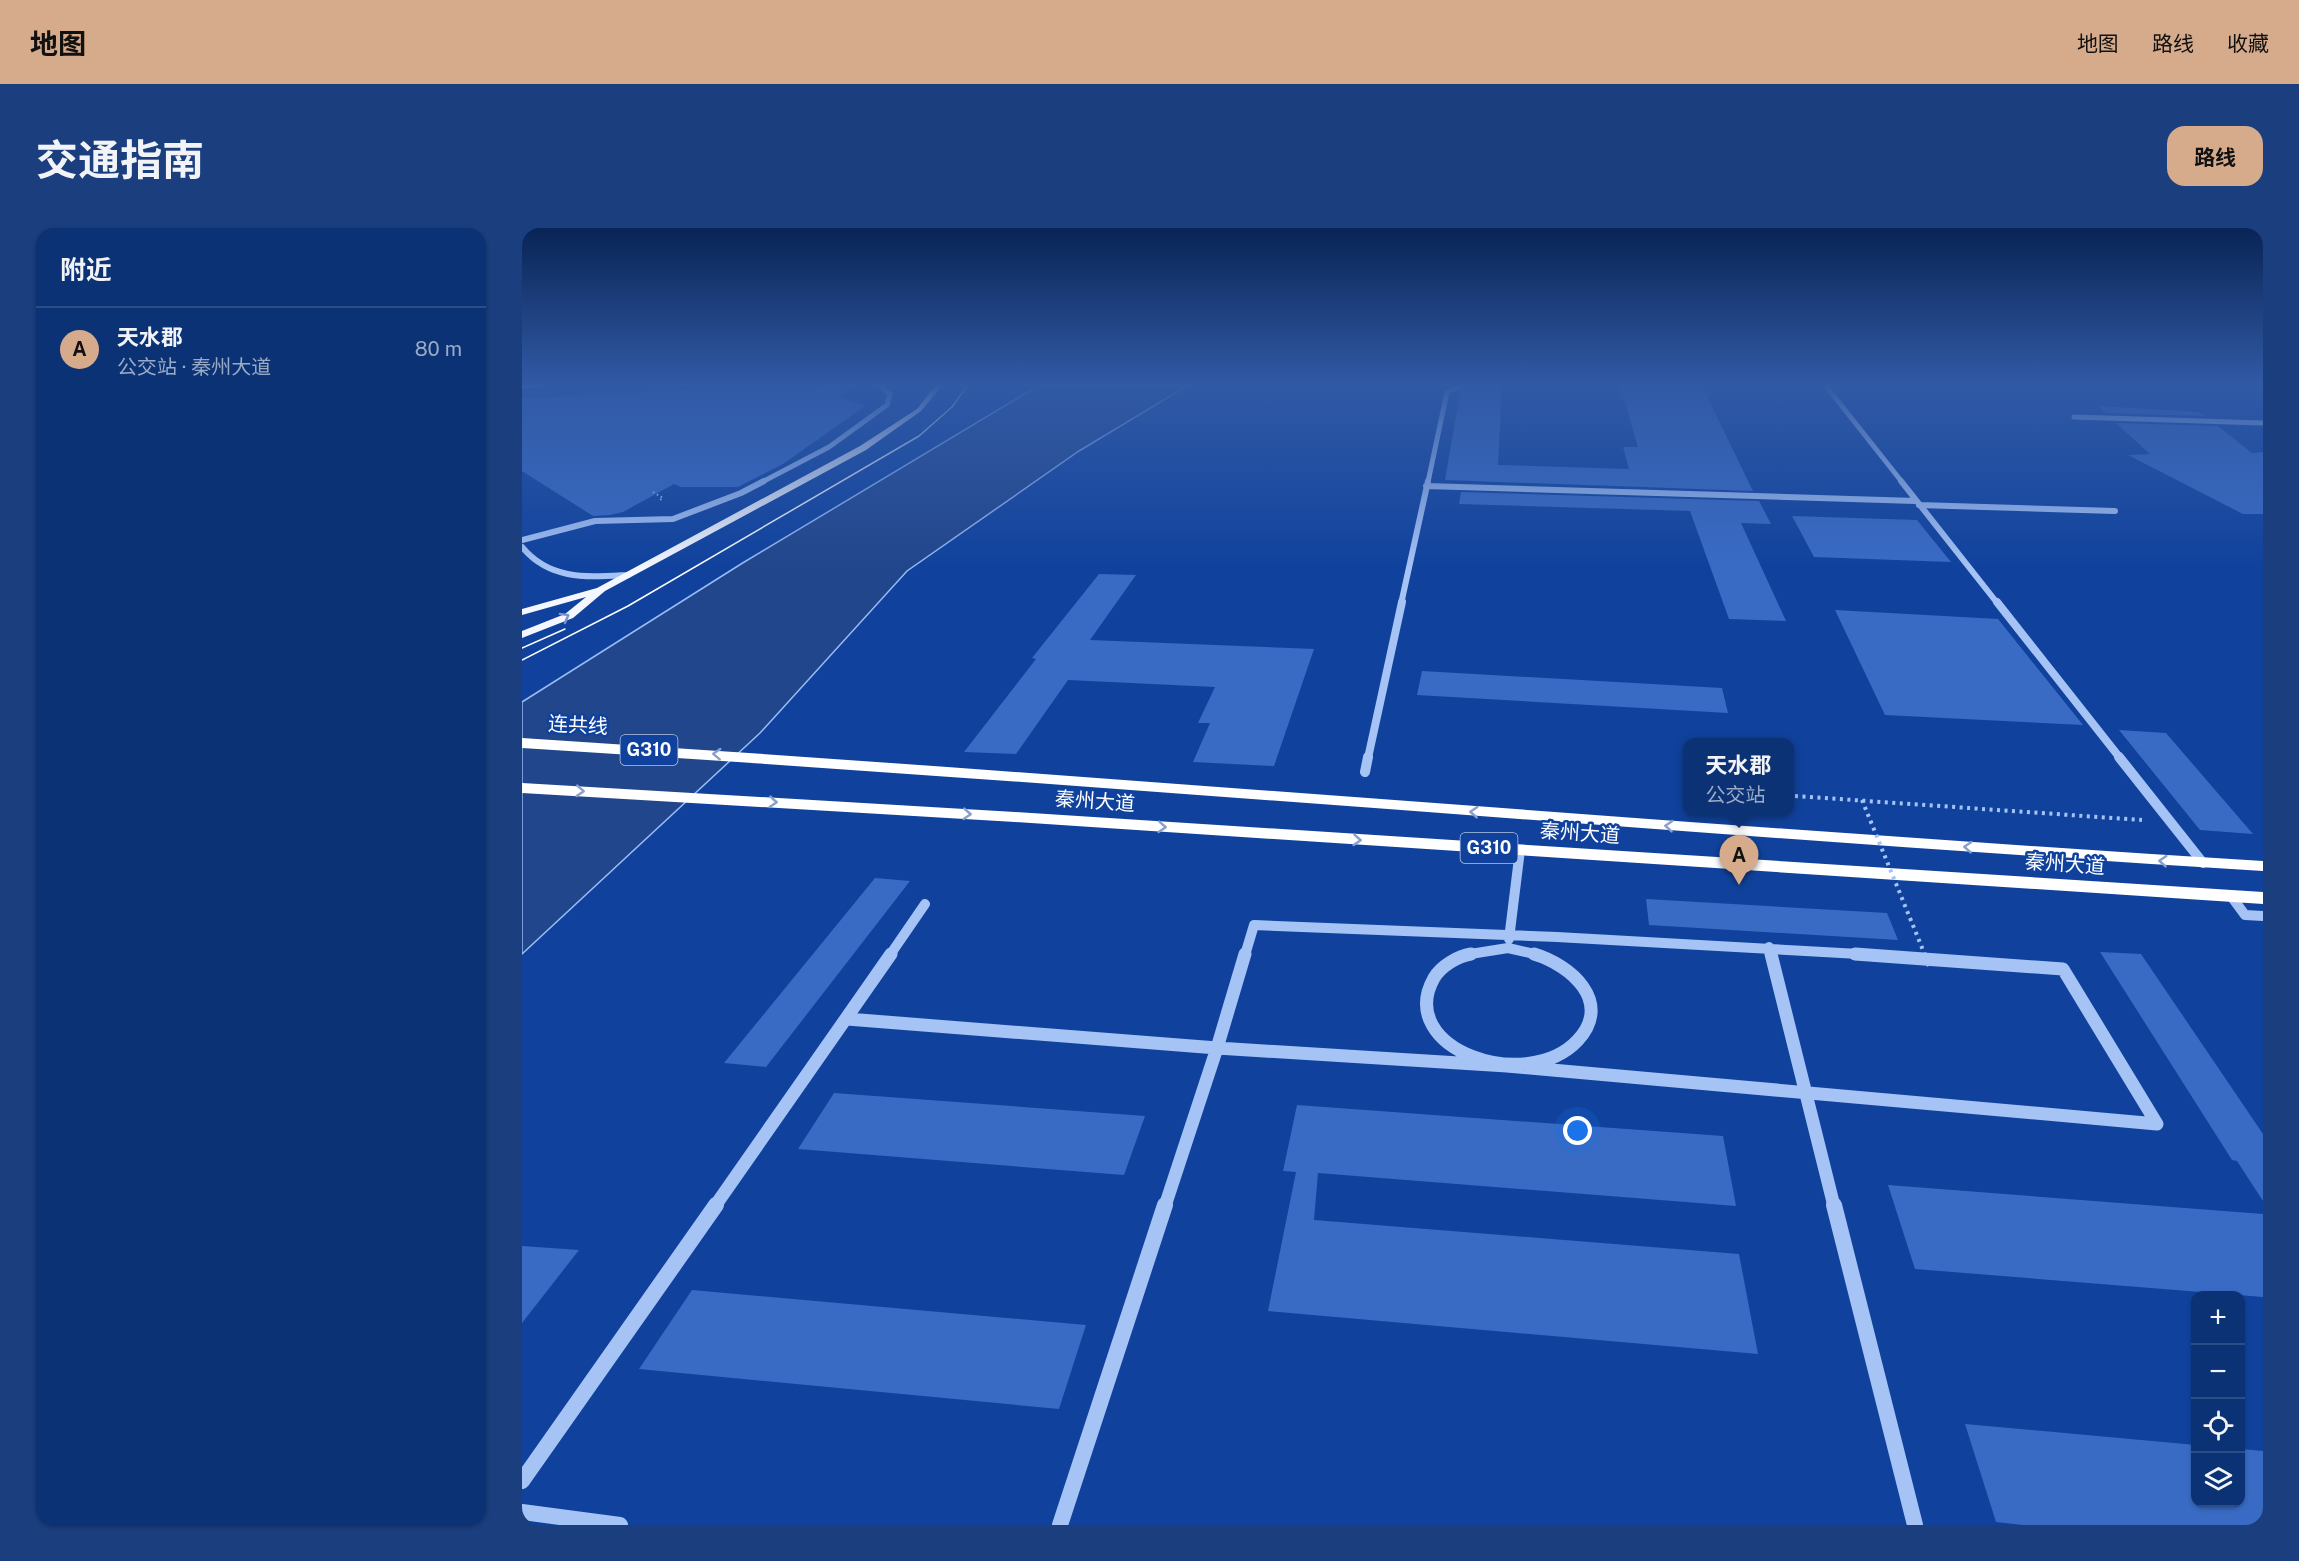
<!DOCTYPE html>
<html lang="zh">
<meta charset="utf-8">
<style>
:root{--surface:#0c3276;--page:#1a3e7e;--text:#f1f3f6;--muted:#9aaac5;--line:#2c4d88;--accent:#d6ab8b}
body{margin:0;font-family:"Public Sans","Noto Sans SC",sans-serif;background:var(--page);color:var(--text)}
.controls{position:absolute;right:18px;bottom:18px;display:grid;overflow:hidden;border-radius:12px;box-shadow:0 2px 4px #0004}
.controls button{width:54px;height:54px;display:grid;place-items:center;padding:0;border:0;border-bottom:2px solid var(--line);background:var(--surface);color:var(--text);font:30px sans-serif}
.you{position:absolute;left:1056px;top:903px;width:21px;height:21px;margin:-15px;border:4px solid #fff;border-radius:50%;background:#1a73e8;box-shadow:0 0 0 9px #1a73e833}
.badge{display:grid;place-items:center;width:39px;height:39px;border-radius:50%;background:var(--accent);color:#111;font-size:20px;font-weight:700}
.pin{position:absolute;translate:-50% -50px;filter:drop-shadow(0 2px 3px #0008)}
.pin::after{content:'';position:absolute;top:32px;width:21px;height:18px;background:inherit;clip-path:polygon(0 0,100% 0,50% 100%)}
.popup{position:absolute;left:1161px;top:510px;width:111px;height:78px;box-sizing:border-box;display:grid;place-content:center;border-radius:12px;background:var(--surface);filter:drop-shadow(0 2px 4px #0005);font-size:20px;white-space:nowrap;color:var(--muted)}
.popup b{font-size:22px;color:var(--text)}
.popup::after{content:'';position:absolute;left:50%;top:100%;margin-left:-12px;border:12px solid transparent;border-top-color:var(--surface)}
.list{margin:0;padding:0;list-style:none}
h2{display:flex;justify-content:space-between;align-items:center;height:78px;margin:0;padding:0 24px;font-size:26px}
h2 small{font-size:20px;font-weight:400;color:var(--muted)}
.list li{display:grid;grid-template-columns:39px 1fr auto;gap:18px;align-items:center;box-sizing:border-box;height:84px;padding:0 24px;border-top:2px solid var(--line)}
.list b{display:block;font-size:22px;white-space:nowrap}
.list p{margin:0;font-size:20px;white-space:nowrap;color:var(--muted)}
.list em{font-size:20px;font-style:normal;color:var(--muted)}
.icon{flex:none;width:33px;height:33px;fill:none;stroke:currentColor;stroke-width:2;stroke-linecap:round;stroke-linejoin:round}
.map{position:relative;flex:none;width:1741px;height:1297px;overflow:hidden;border-radius:18px}
header{display:flex;align-items:center;gap:36px;box-sizing:border-box;height:84px;padding:0 30px;background:var(--accent);color:#111}
header strong{font-size:28px}
nav{display:flex;gap:33px;margin-inline-start:auto;font-size:21px}
.intro{display:flex;align-items:center;justify-content:space-between;box-sizing:border-box;height:144px;padding:0 36px}
h1{margin:0;font-size:42px}
.button{padding:15px 27px;border-radius:18px;background:var(--accent);color:#111;font-size:21px;font-weight:700}
main{display:flex;gap:36px;padding:0 36px}
aside{flex:1;background:var(--surface);border-radius:18px;box-shadow:0 2px 4px #0004}
.map>svg:first-child{display:block}
.water{fill:#22468b;stroke:#97bcf8;stroke-width:1.5}
.building{fill:#396bc5}
.lines{fill:none;stroke-linecap:round;stroke-linejoin:round}
.path-far2{stroke:#a6c3f5;stroke-width:1.5;stroke-dasharray:1.5 2;stroke-linecap:butt}
.path-far1{stroke:#a6c3f5;stroke-width:2;stroke-dasharray:1.5 3;stroke-linecap:butt}
.path{stroke:#a6c3f5;stroke-width:4;stroke-dasharray:3 4.5;stroke-linecap:butt}
.minor-far5{stroke:#a6c3f5;stroke-width:5}
.minor-far4{stroke:#a6c3f5;stroke-width:6}
.minor-far3{stroke:#a6c3f5;stroke-width:8}
.minor-far2{stroke:#a6c3f5;stroke-width:10}
.minor-far1{stroke:#a6c3f5;stroke-width:13}
.minor{stroke:#a6c3f5;stroke-width:16}
.major{fill:#f4f7ff;fill-rule:evenodd}
.highway{fill:#fff;fill-rule:evenodd}
.tram{stroke:#fff;stroke-width:1.5}
.path-bridge-far1{stroke:#a6c3f5;stroke-width:4;stroke-dasharray:3 4.5;stroke-linecap:butt}
.path-bridge{stroke:#a6c3f5;stroke-width:4.5;stroke-dasharray:4 5;stroke-linecap:butt}
.oneway{stroke:#7793c9}
.oneway2{stroke:#88a0ce}
.labels{text-anchor:middle;stroke-width:5;stroke-linejoin:round;paint-order:stroke}
.shield{fill:#10429d;stroke:#b7c6e2;stroke-width:1.5}
.shield-label{font-size:18px;font-weight:bold;fill:#fff}
.street-label{font-size:20px;fill:#fff;stroke:#10429d}
</style>
<header>
<strong>地图</strong>
<nav><a>地图</a><a>路线</a><a>收藏</a></nav>
</header>
<div class="intro"><h1>交通指南</h1><a class="button">路线</a></div>
<main>
<aside>
<h2>附近<small></small></h2>
<ul class="list">
<li><span class="badge">A</span><div><b>天水郡</b><p>公交站 · 秦州大道</p></div><em>80 m</em></li>
</ul>
</aside>
<div class="map">
<svg width="1741" height="1297" viewBox="0 0 1741 1297">
<rect width="100%" height="100%" fill="#10429d"/>
<!-- water -->
<path class="water" d="M516,158h149l-108,65 -172,120 -147,162 -238,221v-252l219,-138z"/>
<!-- building -->
<path class="building" d="M245,158h80l-9,11 27,9 -82,58 -45,23h-57l-7,-3 -51,28 -13,3 -17,1 -71,-45v-73z
M944,158h36l-4,79 131,4 -6,-22h15l-18,-61h82l51,105 -308,-11 15,-88z
M1576,178l101,6 6,4 -99,-3z
M1594,195l102,3 34,27 11,-1v62h-20l-115,-59 22,-1z
M939,264l298,9 12,23 -30,-1 45,98 -57,-2 -39,-108 -231,-7z
M1270,288l125,4 34,42 -137,-5z
M577,346l37,1 -46,65 224,9 -40,117 -81,-4 17,-39h-12l17,-36 -147,-7 -52,74 -52,-2 72,-93 -4,-1z
M1313,382l163,9 85,106 -198,-10z
M900,443l300,17 6,25 -311,-18z
M1597,502l47,3 87,101 -53,-4z
M353,650l35,3 -144,186 -42,-4z
M1124,671l241,14 11,27 -249,-15z
M1578,724l41,2 122,180v67l-26,-40 -5,-1z
M312,865l311,23 -21,59 -326,-26z
M775,877l426,31 13,70 -418,-33 -4,47 425,34 19,100 -490,-43 28,-139 -13,-1z
M1366,957l375,29v83l-348,-28z
M0,1018l57,4 -57,73z
M170,1062l394,35 -27,84 -420,-40z
M1443,1196l231,21v58h45v-54l22,2v74h-240l-27,-3z"/>
<g class="lines">
<!-- path-far2 -->
<path class="path-far2" d="M297,162l39,-4"/>
<!-- path-far1 -->
<path class="path-far1" d="M131,264l10,6 -3,2"/>
<!-- path -->
<path class="path" d="M1273,568l347,24"/>
<!-- minor-far5 -->
<path class="minor-far5" d="M1304,158l76,96
M1552,189l189,6
M240,254l67,-35 58,-42 3,-11 -10,-8
M906,254l19,-90 14,-6"/>
<!-- minor-far4 -->
<path class="minor-far4" d="M1379,253l97,123
M904,258l490,15
M1397,277l196,6
M0,312l73,-19 78,-2 68,-26 23,-12
M0,319c28,34 66,30 106,28
M879,376l27,-123"/>
<!-- minor-far3 -->
<path class="minor-far3" d="M1475,374l123,156
M846,530l34,-156"/>
<!-- minor-far2 -->
<path class="minor-far2" d="M1597,529l84,106
M843,544l3,-15
M1709,668l14,19 18,1
M987,711l11,-89
M1247,719l2,8
M368,727l35,-51
M723,727l9,-30 303,12 320,18
M942,727l44,-7 31,7"/>
<!-- minor-far1 -->
<path class="minor-far1" d="M949,726c-13,2 -30,12 -37,24 -40,71 93,117 144,62 35,-38 -7,-75 -44,-86
M1249,726l63,252
M325,791l370,29
M695,820l290,18 650,58 -94,-155 -208,-15
M695,820l28,-94
M193,978l176,-252
M643,978l52,-158"/>
<!-- minor -->
<path class="minor" d="M1312,977l81,320
M0,1253l194,-276
M0,1284l98,13
M538,1297l105,-320"/>
<!-- major -->
<path class="major" d="M0,158h18l-18,3z
M413,158h7l-21,25 -55,39 -261,141 -32,27 -51,20v-7l43,-17 21,-17 -64,18v-6l75,-21 263,-142 57,-37z"/>
<!-- highway -->
<path class="highway" d="M0,510c581,37 1160,87 1741,123v10c-581,-36 -1160,-87 -1741,-123z
M0,555l493,29 1248,80v12l-1248,-82 -493,-29z"/>
<!-- tram -->
<path class="tram" d="M0,420l43,-19
M0,432l106,-54 291,-170 33,-29 15,-21"/>
<!-- path-bridge-far1 -->
<path class="path-bridge-far1" d="M1340,572l63,155"/>
<!-- path-bridge -->
<path class="path-bridge" d="M1402,726l5,12"/>
</g>
<!-- one-way arrows -->
<defs><path id="oneway-chevron" d="M-2-3.5L2.5 0L-2 3.5" fill="none" stroke-width="1.6" stroke-linecap="round" stroke-linejoin="round" transform="scale(1.5)"/></defs>
<use class="oneway" href="#oneway-chevron" transform="translate(43 389) rotate(-29)"/>
<g class="oneway2">
<use href="#oneway-chevron" transform="translate(195 526) rotate(-177)"/>
<use href="#oneway-chevron" transform="translate(58 563) rotate(3)"/>
<use href="#oneway-chevron" transform="translate(251 574) rotate(4)"/>
<use href="#oneway-chevron" transform="translate(952 584) rotate(-176)"/>
<use href="#oneway-chevron" transform="translate(445 586) rotate(4)"/>
<use href="#oneway-chevron" transform="translate(1147 598) rotate(-176)"/>
<use href="#oneway-chevron" transform="translate(640 599) rotate(4)"/>
<use href="#oneway-chevron" transform="translate(835 612) rotate(4)"/>
<use href="#oneway-chevron" transform="translate(1446 619) rotate(-176)"/>
<use href="#oneway-chevron" transform="translate(1641 633) rotate(-176)"/>
</g>
<!-- sky -->
<linearGradient id="sky" x2="0" y2="1"><stop stop-color="#092456"/><stop offset="0.46" stop-color="#315aa5"/><stop offset="1" stop-color="#315aa5" stop-opacity="0"/></linearGradient>
<rect width="1741" height="340" fill="url(#sky)"/>
<g class="labels">
<!-- shield labels -->
<g class="shield">
<rect x="98.5" y="507" width="57" height="30" rx="4.5"/>
<rect x="938.5" y="605" width="57" height="30" rx="4.5"/>
</g>
<g class="shield-label">
<text x="127" y="528">G310</text>
<text x="967" y="626">G310</text>
</g>
<!-- street labels -->
<g class="street-label">
<text transform="translate(56 497) rotate(3)" y="7">连共线</text>
<text transform="translate(573 573) rotate(4)" y="7">秦州大道</text>
<text transform="translate(1058 605) rotate(4)" y="7">秦州大道</text>
<text transform="translate(1543 636) rotate(4)" y="7">秦州大道</text>
</g>
</g>
</svg>
<div class="controls">
<button>+</button>
<button>−</button>
<button><svg class="icon" aria-label="locate" viewBox="0 0 24 24"><circle cx="12" cy="12" r="6"/><path d="M12 2v4M12 18v4M2 12h4M18 12h4"/></svg></button>
<button><svg class="icon" aria-label="layers" viewBox="0 0 24 24"><path d="M12 4l9 5-9 5-9-5zM3 14l9 5 9-5"/></svg></button>
</div>
<div class="you"></div>
<div class="pin badge" style="left:1217px;top:657px">A</div>
<div class="popup"><b>天水郡</b>公交站</div>
</div>
</main>
